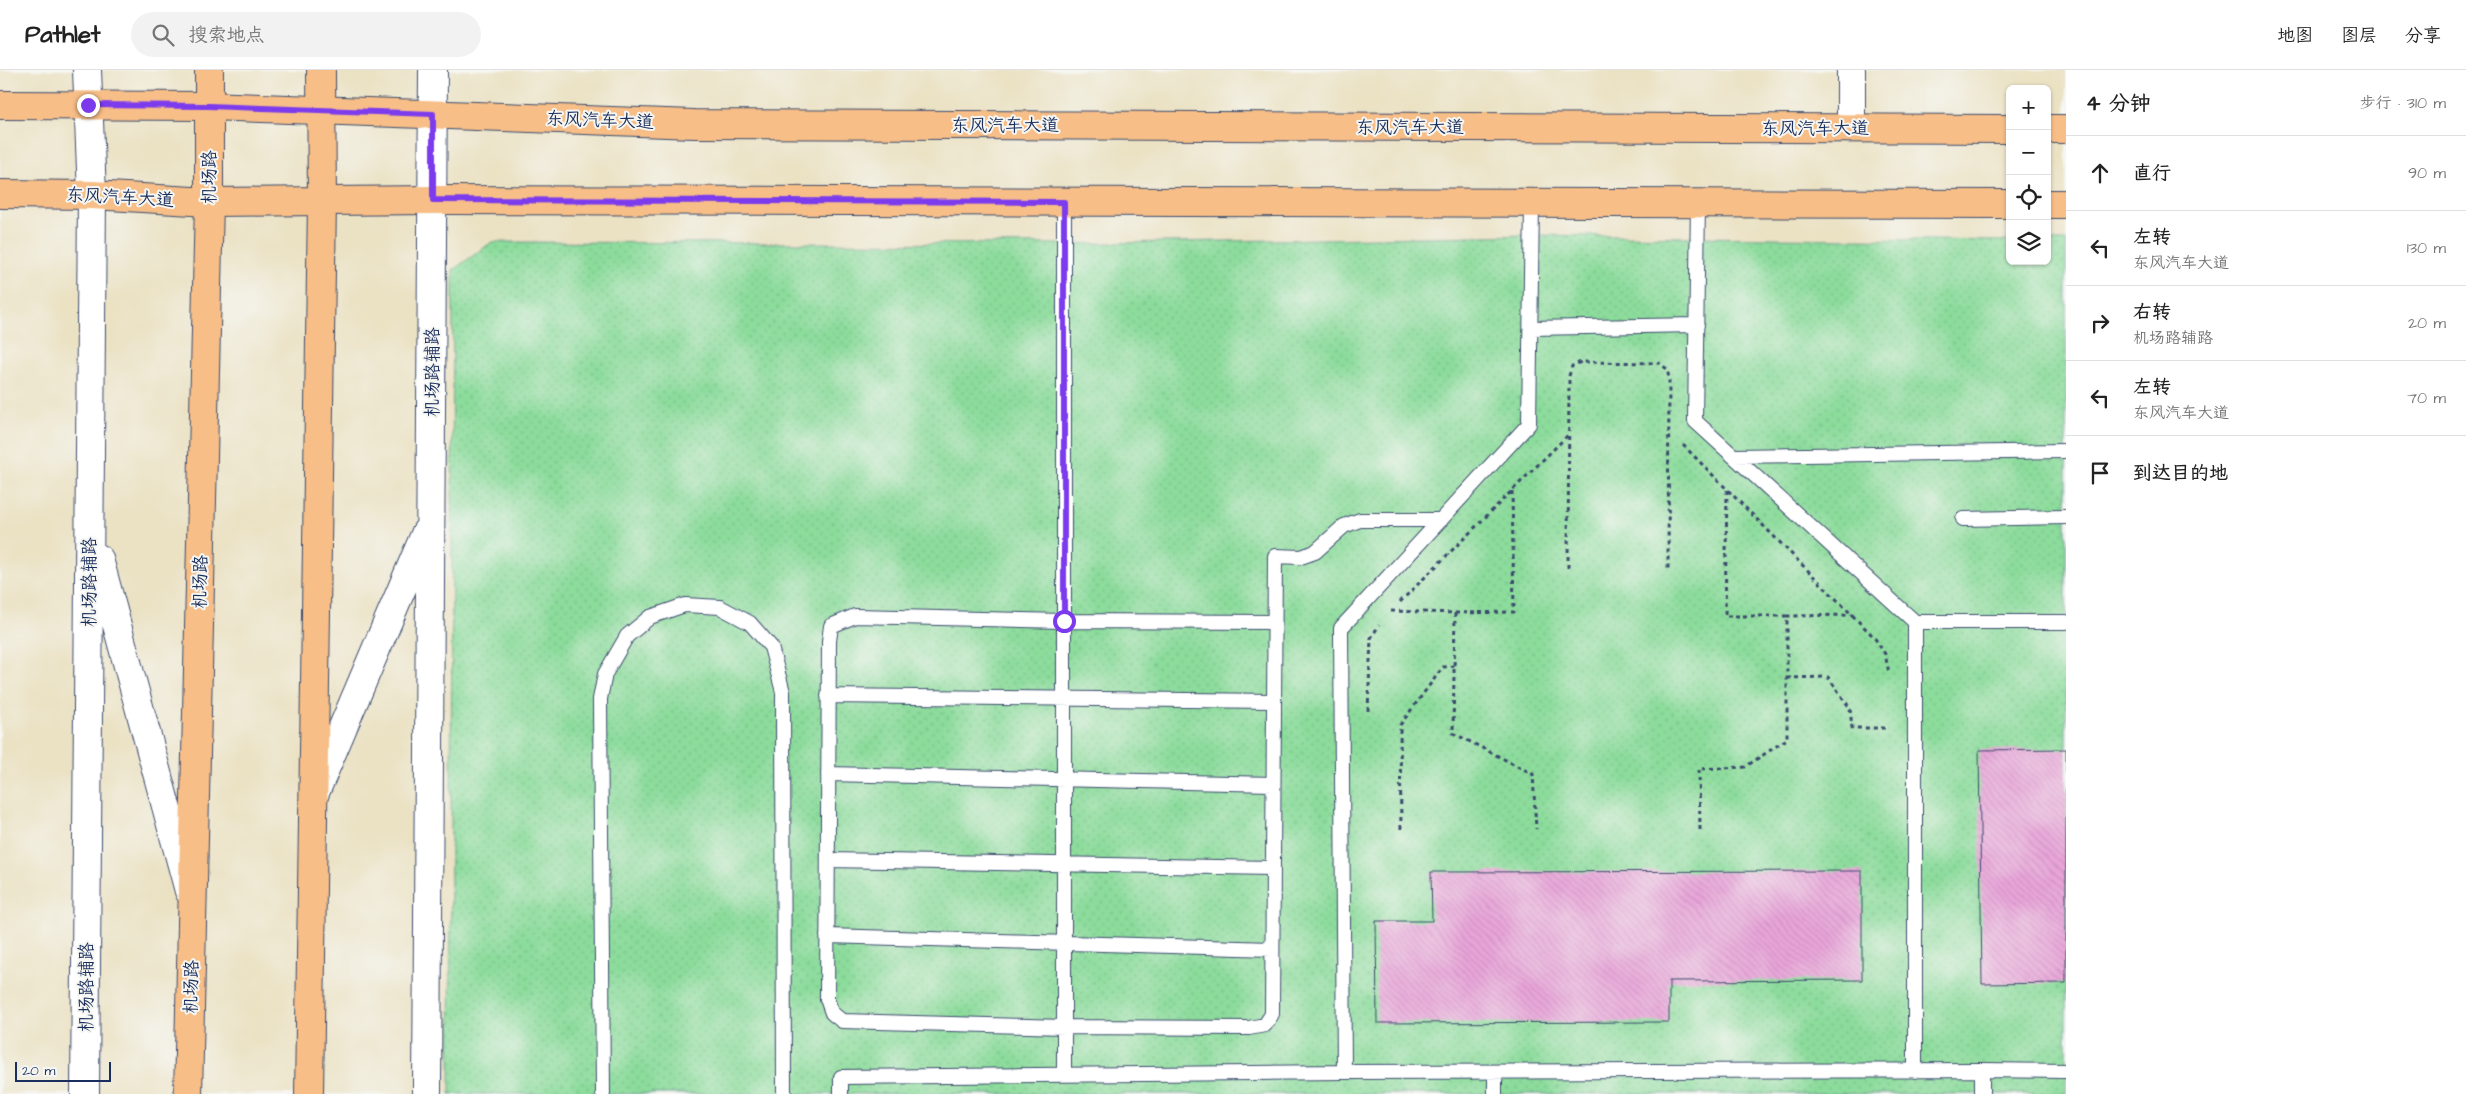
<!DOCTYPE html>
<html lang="zh">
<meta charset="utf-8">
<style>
:root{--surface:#fff;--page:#f2f2f2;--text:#222;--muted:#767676;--line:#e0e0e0}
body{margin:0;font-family:"Architects Daughter","LXGW WenKai TC",sans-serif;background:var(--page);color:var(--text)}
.controls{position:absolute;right:15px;top:15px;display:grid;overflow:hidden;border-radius:8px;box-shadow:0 1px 4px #0004}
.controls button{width:45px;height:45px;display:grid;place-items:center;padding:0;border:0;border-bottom:1px solid var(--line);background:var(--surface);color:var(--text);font:25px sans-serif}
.scale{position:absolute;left:15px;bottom:12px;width:96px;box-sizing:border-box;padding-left:5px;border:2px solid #1b2f5e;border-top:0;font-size:14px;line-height:18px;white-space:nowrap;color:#1b2f5e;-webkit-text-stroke:4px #f6f6f2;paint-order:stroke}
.stop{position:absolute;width:15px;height:15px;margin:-11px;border:4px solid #7c3aed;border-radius:50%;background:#fff}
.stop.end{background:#7c3aed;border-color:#fff;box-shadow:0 1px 5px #0008}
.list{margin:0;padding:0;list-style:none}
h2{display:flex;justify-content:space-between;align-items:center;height:65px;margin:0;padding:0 20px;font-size:21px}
h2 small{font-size:16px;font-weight:400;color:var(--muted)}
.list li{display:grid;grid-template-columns:32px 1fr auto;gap:15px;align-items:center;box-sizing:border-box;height:75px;padding:0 20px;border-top:1px solid var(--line)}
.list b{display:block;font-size:19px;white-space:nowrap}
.list p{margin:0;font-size:16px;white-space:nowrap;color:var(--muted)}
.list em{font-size:16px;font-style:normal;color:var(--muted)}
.icon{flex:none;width:28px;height:28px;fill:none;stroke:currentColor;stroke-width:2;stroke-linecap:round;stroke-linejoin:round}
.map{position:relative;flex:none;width:2066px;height:1024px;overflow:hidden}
header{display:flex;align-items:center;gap:30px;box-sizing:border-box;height:70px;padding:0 25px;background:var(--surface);border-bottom:1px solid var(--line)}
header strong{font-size:24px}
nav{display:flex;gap:28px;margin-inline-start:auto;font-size:18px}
.search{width:350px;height:45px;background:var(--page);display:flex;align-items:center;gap:12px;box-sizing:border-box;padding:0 18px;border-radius:28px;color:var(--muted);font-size:19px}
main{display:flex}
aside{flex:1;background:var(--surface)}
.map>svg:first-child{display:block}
.grass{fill:url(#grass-dots);stroke:#54867d}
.building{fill:url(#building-back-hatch)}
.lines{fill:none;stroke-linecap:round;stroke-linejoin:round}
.service-casing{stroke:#3a4a6d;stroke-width:16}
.minor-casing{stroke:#3a4a6d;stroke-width:30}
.tertiary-casing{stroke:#3a4a6d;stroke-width:30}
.primary-casing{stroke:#3a4a6d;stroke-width:30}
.trunk-casing{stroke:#3a4a6d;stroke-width:30}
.path{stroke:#3a4a6d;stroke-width:3;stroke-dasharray:4 4;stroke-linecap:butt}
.service{stroke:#fff;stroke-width:14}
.minor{stroke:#fff;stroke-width:28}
.tertiary{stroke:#fff;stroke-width:28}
.primary{stroke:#f7be87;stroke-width:28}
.trunk{stroke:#f7be87;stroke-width:28}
.route{stroke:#7c3aed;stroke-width:6}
.labels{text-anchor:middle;stroke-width:4;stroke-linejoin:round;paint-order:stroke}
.street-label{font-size:18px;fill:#1b2f5e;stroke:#f6f6f2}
</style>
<header>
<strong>Pathlet</strong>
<div class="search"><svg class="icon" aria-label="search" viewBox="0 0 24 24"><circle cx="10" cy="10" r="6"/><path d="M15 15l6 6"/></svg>搜索地点</div>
<nav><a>地图</a><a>图层</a><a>分享</a></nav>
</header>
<main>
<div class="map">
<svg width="2066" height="1024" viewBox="0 0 2066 1024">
<defs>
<pattern id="grass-dots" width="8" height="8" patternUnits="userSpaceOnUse" patternTransform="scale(1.25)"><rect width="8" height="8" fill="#8cdc9c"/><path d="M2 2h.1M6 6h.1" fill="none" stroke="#78bd89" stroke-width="1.8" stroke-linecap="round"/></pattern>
<pattern id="building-back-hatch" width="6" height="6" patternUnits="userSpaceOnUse" patternTransform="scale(1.25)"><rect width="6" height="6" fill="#e9a5d9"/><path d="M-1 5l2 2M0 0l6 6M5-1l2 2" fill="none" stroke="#c78ebd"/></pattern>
</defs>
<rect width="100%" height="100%" fill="#f6f6f2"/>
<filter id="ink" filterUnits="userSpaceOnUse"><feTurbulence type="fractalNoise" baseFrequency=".02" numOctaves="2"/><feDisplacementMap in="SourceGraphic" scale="10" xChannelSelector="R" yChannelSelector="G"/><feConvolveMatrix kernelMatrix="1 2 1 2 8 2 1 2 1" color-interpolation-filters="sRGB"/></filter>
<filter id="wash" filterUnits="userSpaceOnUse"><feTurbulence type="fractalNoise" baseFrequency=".0096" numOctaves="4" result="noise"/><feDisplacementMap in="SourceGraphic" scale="20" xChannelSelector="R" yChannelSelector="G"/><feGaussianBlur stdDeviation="1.12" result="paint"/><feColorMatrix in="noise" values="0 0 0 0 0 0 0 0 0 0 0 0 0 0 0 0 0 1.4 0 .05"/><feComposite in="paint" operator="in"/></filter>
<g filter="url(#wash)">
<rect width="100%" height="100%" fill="#ebe2c4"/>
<!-- grass -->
<path class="grass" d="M1531,165l479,6v20h37v-20h19v853h-1616l3,-824 39,-28 573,2z"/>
<g id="blocks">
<!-- building -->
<path class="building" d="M2066,679v234l-84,1 -3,-234z
M1862,801v109l-193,1v41l-292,1 -1,-102h56l-1,-49z"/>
</g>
</g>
<g filter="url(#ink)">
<use href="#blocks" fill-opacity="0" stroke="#3a4a6d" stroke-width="1"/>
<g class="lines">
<!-- service casing -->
<g class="service-casing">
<path id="service" d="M1698,133l-3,218 220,201h151
M1531,258l166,-3
M1734,386l332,-5
M1963,449l103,-2
M1274,552l-210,-1 -209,-5 -24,10 -2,15 -2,358 5,14 10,8 222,6 185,1 16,-3 7,-11 3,-458 26,1 14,-5 29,-26 16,-6h81
M828,626l446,5
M828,704l445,10
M828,790l444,8
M827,866l445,13
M1982,1000l84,1
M1915,1001v-449
M1344,1002l-3,-444 188,-204 3,-221
M1495,1003v21
M1064,1005v-873
M603,1024l-3,-395 5,-25 22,-38 23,-19 35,-12 35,2 30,16 21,24 12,45 1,402
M841,1024v-17l503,-5 638,-2v24"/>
</g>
<!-- minor casing -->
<g class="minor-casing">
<path id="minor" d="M1851,58v-58"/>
</g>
<!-- tertiary casing -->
<g class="tertiary-casing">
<path id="tertiary" d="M99,489l90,332
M314,725l112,-263
M85,1024l7,-899 -5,-125
M427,1024l6,-1024"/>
</g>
<!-- primary casing -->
<g class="primary-casing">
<path id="primary" d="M0,35l208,1 486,18 1316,5
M2047,59h19
M0,124l92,1 117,7 224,-2 1577,4
M2047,134h19"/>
</g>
<!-- trunk casing -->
<g class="trunk-casing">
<path id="trunk" d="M188,1024l21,-892v-132
M309,1024l13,-893 -1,-131"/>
</g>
<!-- path -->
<path class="path" d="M1683,375l191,192 11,17 4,19
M1727,420l-2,126h62
M1568,498l1,-192 3,-10 9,-4 78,1 8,6 2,9 -1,191
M1400,532l168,-167
M1391,541l64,2 -2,120 80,41 3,55
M1455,543l59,-1 -2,-122
M1787,608l41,-1 22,31 2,20h37
M1368,641l3,-73 8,-13
M1401,759l-1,-104 43,-58 11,-1
M1700,760l-1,-61 46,-2 42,-28v-123l66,-1"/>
<!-- service -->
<use href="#service" class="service"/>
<!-- minor -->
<use href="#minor" class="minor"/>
<!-- tertiary -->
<use href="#tertiary" class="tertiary"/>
<!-- primary -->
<use href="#primary" class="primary"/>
<!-- trunk -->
<use href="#trunk" class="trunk"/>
</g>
</g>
<g class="lines" filter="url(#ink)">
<!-- route -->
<path class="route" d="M88,35l120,1 225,8v86l631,2v419"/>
</g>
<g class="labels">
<!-- street labels -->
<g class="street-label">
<text transform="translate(600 50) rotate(2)" y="6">东风汽车大道</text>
<text x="1005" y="61">东风汽车大道</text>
<text x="1410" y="63">东风汽车大道</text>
<text x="1815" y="64">东风汽车大道</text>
<text transform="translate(209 107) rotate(-90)" y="6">机场路</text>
<text transform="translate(120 127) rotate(3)" y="6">东风汽车大道</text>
<text transform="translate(432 302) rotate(-90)" y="6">机场路辅路</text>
<text transform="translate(89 512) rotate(-90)" y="6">机场路辅路</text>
<text transform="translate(200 512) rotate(-89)" y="6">机场路</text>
<text transform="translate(86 917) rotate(-90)" y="6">机场路辅路</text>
<text transform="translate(191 917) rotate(-89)" y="6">机场路</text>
</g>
</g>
</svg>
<div class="controls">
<button>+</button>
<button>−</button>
<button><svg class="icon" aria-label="locate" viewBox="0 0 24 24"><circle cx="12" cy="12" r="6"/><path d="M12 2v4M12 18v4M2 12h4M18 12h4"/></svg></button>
<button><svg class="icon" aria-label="layers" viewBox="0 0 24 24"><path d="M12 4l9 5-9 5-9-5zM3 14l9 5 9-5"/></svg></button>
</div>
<div class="scale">20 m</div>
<div class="stop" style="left:1064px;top:551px"></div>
<div class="stop end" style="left:88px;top:35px"></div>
</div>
<aside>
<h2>4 分钟<small>步行 · 310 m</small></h2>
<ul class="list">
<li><svg class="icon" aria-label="ahead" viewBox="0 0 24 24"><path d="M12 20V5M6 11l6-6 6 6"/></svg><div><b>直行</b></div><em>90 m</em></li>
<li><svg class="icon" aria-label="left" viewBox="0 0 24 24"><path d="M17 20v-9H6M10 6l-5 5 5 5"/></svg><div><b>左转</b><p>东风汽车大道</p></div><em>130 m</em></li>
<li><svg class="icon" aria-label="right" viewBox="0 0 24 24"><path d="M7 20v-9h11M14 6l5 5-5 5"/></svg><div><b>右转</b><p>机场路辅路</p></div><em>20 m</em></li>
<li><svg class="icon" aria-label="left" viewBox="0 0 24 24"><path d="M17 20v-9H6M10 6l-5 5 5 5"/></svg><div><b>左转</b><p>东风汽车大道</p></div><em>70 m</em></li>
<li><svg class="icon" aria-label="arrive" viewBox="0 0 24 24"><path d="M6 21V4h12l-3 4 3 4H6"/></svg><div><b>到达目的地</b></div></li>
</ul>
</aside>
</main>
